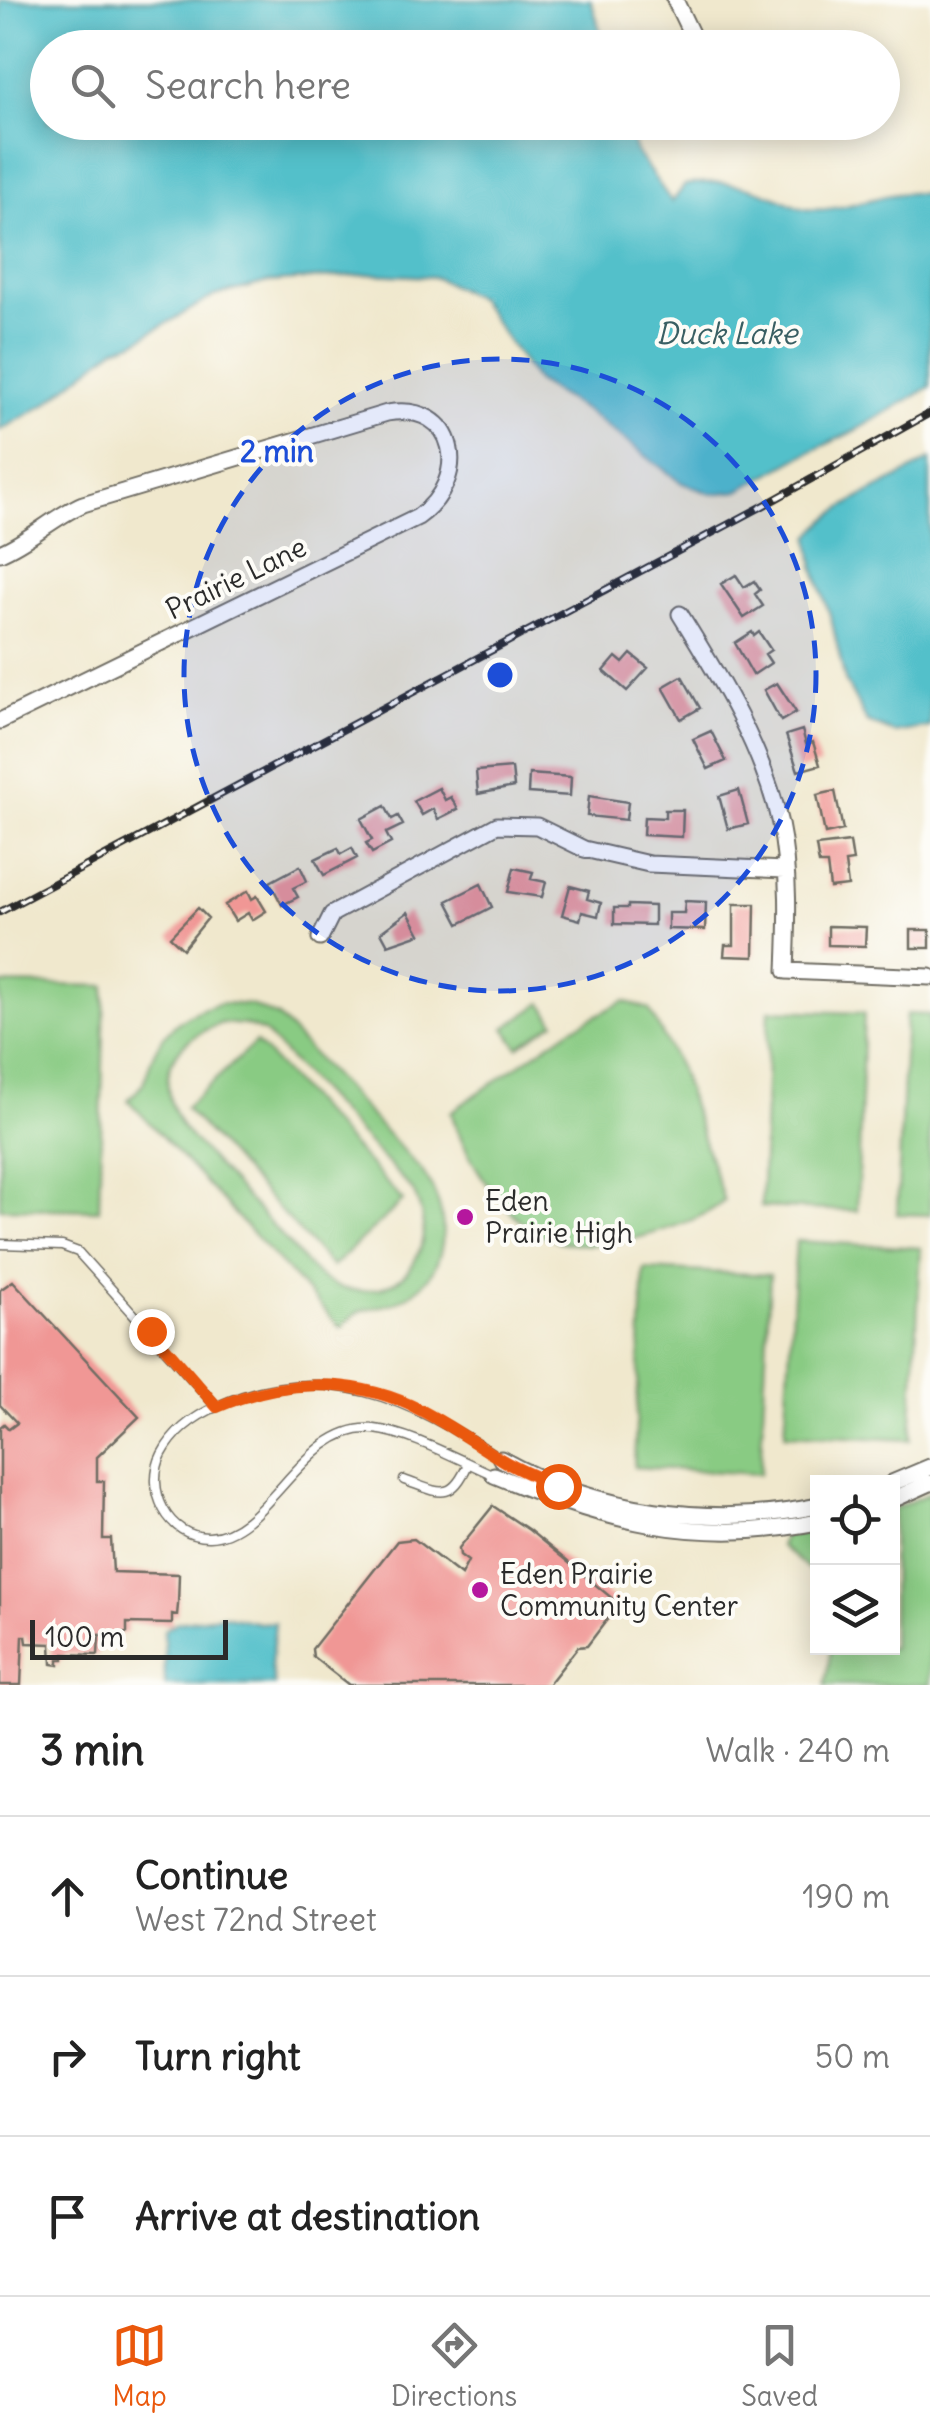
<!DOCTYPE html>
<meta charset="utf-8">
<style>
:root{--surface:#fff;--page:#f6f6f6;--text:#222;--muted:#767676;--line:#e0e0e0;--accent:#ea580c}
body{margin:0;font-family:Delius,sans-serif;background:var(--page);color:var(--text)}
.controls{position:absolute;right:30px;bottom:30px;display:grid;overflow:hidden;border-radius:0px;box-shadow:0 5px 25px #0003}
.controls button{width:90px;height:90px;display:grid;place-items:center;padding:0;border:0;border-bottom:2px solid var(--line);background:var(--surface);color:var(--text);font:50px sans-serif}
.scale{position:absolute;left:30px;bottom:25px;width:198px;box-sizing:border-box;padding-left:10px;border:5px solid #2b2b2b;border-top:0;font-size:28px;line-height:35px;white-space:nowrap;color:#2b2b2b;-webkit-text-stroke:8px #fdfcf7;paint-order:stroke}
.stop{position:absolute;width:30px;height:30px;margin:-22px;border:8px solid #ea580c;border-radius:50%;background:#fff}
.stop.end{background:#ea580c;border-color:#fff;box-shadow:0 2px 10px #0008}
.list{margin:0;padding:0;list-style:none}
h2{display:flex;justify-content:space-between;align-items:center;height:130px;margin:0;padding:0 40px;font-size:42px}
h2 small{font-size:32px;font-weight:400;color:var(--muted)}
.list li{display:grid;grid-template-columns:65px 1fr auto;gap:30px;align-items:center;box-sizing:border-box;height:160px;padding:0 40px;border-top:2px solid var(--line)}
.list b{display:block;font-size:38px;white-space:nowrap}
.list p{margin:0;font-size:32px;white-space:nowrap;color:var(--muted)}
.list em{font-size:32px;font-style:normal;color:var(--muted)}
.icon{flex:none;width:55px;height:55px;fill:none;stroke:currentColor;stroke-width:2;stroke-linecap:round;stroke-linejoin:round}
.map{position:relative;flex:none;width:930px;height:1685px;overflow:hidden}
.search{position:absolute;background:var(--surface);box-shadow:0 5px 25px #0003;left:30px;right:30px;top:30px;height:110px;display:flex;align-items:center;gap:25px;box-sizing:border-box;padding:0 35px;border-radius:55px;color:var(--muted);font-size:38px}
.sheet{height:610px;background:var(--surface)}
nav{display:flex;justify-content:space-around;align-items:center;box-sizing:border-box;height:140px;border-top:2px solid var(--line);background:var(--surface);font-size:28px;color:var(--muted)}
nav a{display:grid;justify-items:center;gap:5px}
nav .on{color:var(--accent)}
.map>svg:first-child{display:block}
.green{fill:#89cb83;stroke:#5a7b57;stroke-width:2.5;fill-rule:evenodd}
.water{fill:#53c0ca;stroke:#3f767a;stroke-width:2.5}
.building{fill:#f09795}
.lines{fill:none;stroke-linecap:round;stroke-linejoin:round}
.service-casing{stroke:#706d64;stroke-width:11}
.minor-casing{stroke:#706d64;stroke-width:19}
.service{stroke:#fff;stroke-width:8}
.minor{stroke:#fff;stroke-width:15}
.rail-casing{stroke:#2b2b2b;stroke-width:8}
.rail{stroke:#fdfcf7;stroke-width:4;stroke-dasharray:11;stroke-linecap:butt}
.route{stroke:#ea580c;stroke-width:12}
.ring{fill:none;stroke:#1d4ed8;stroke-width:5;stroke-dasharray:18 12}
.poi-dot{fill:#b5179e;stroke:#fdfcf7;stroke-width:4}
.labels{text-anchor:middle;stroke-width:8;stroke-linejoin:round;paint-order:stroke}
.street-label{font-size:28px;fill:#2b2b2b;stroke:#fdfcf7}
.poi-label{font-size:28px;fill:#2b2b2b;stroke:#fdfcf7;text-anchor:start}
.water-label{font-size:30px;font-style:italic;fill:#395f63;stroke:#fdfcf7}
.centre{fill:#1d4ed8;stroke:#fdfcf7;stroke-width:5}
.ring-label{font-size:30px;text-anchor:middle;font-weight:bold;fill:#1d4ed8;stroke:#fdfcf7;stroke-width:8;stroke-linejoin:round;paint-order:stroke}
</style>
<div class="map">
<svg width="930" height="1685" viewBox="0 0 930 1685">
<rect width="100%" height="100%" fill="#fdfcf7"/>
<filter id="ink" filterUnits="userSpaceOnUse"><feTurbulence type="fractalNoise" baseFrequency=".01" numOctaves="2"/><feDisplacementMap in="SourceGraphic" scale="20" xChannelSelector="R" yChannelSelector="G"/><feConvolveMatrix kernelMatrix="1 2 1 2 8 2 1 2 1" color-interpolation-filters="sRGB"/></filter>
<filter id="wash" filterUnits="userSpaceOnUse"><feTurbulence type="fractalNoise" baseFrequency=".0048" numOctaves="4" result="noise"/><feDisplacementMap in="SourceGraphic" scale="40" xChannelSelector="R" yChannelSelector="G"/><feGaussianBlur stdDeviation="2.25" result="paint"/><feColorMatrix in="noise" values="0 0 0 0 0 0 0 0 0 0 0 0 0 0 0 0 0 1.4 0 .05"/><feComposite in="paint" operator="in"/></filter>
<g filter="url(#wash)">
<rect width="100%" height="100%" fill="#f0e8cd"/>
<!-- green -->
<path class="green" d="M0,984l105,2 -6,224 -99,-2z
M624,1001l25,8 30,58 45,134c-20,17 -46,24 -70,32 -28,9 -63,15 -92,9 -53,-11 -96,-83 -111,-130l118,-82z
M221,1003l30,2 27,12 144,154c32,44 30,106 -26,131 -12,5 -27,5 -38,10 -6,4 -12,11 -17,16l-213,-228c23,-22 15,-22 26,-47 14,-30 37,-42 67,-50zM222,1023l23,2 19,7 149,159c12,24 15,49 0,73 -18,29 -61,34 -88,16 -17,-10 -30,-30 -43,-44 -33,-35 -66,-71 -99,-107 -30,-50 -15,-87 39,-106z
M542,1003l13,19 -37,25 -13,-19z
M769,1010l95,3 -7,198 -96,-4z
M906,1014l24,1v200l-33,-1z
M256,1042l147,159 -71,66 -147,-159z
M796,1241l125,7 -10,192 -126,-6z
M644,1269l126,6 -10,199 -126,-7z
M930,1493v192h-105l6,-37h61l1,-139z
M817,1530h1l-1,46 -37,-30 5,-11z"/>
<!-- water -->
<path class="water" d="M0,0h591l14,47 -557,1v74l578,1 10,29 36,50 13,-17c35,-6 59,-1 91,12 10,4 20,11 30,12 41,5 84,-24 124,-14v192l-77,45 -52,24 -63,35 -26,3 -30,-11 -96,-72 -50,-30 -58,-83 -44,-21 -62,-3 -104,8 -54,14 -80,46 -19,6 -69,56 -46,26z
M930,459v268l-36,6 -27,-11 -22,-42 -14,-62 -17,-51 -4,-30c30,-38 82,-51 120,-78z
M223,1615l36,8 16,-1 -4,45 4,18h-110l-1,-55 14,-8z"/>
<g id="blocks">
<!-- building -->
<path class="building" d="M736,575l8,12 10,-6 6,9 -5,4 8,12 -19,12 -23,-34z
M752,632l2,4 5,-4 12,18 -6,4 6,9 -18,12 -18,-32z
M631,654l17,14 -21,23 -23,-20 12,-14 7,6z
M682,676l18,32 -19,11 -18,-32z
M777,683l19,29 -15,9 -17,-31z
M802,730l4,14 7,-2 7,23 -22,6 -12,-36z
M711,731l15,30 -18,8 -15,-30z
M512,768l2,19 -36,7 -2,-23z
M529,774l42,3 -1,19 -42,-3z
M439,788l6,12 6,-3 7,12 -20,10 -5,-10 -11,6 -8,-14z
M739,790l9,34 -20,5 -9,-33z
M835,791l8,39 -18,4 -8,-39z
M589,796l39,6 -2,18 -39,-4z
M385,806l7,13 6,-3 5,9 -17,8 5,10 -19,10 -6,-10 6,-3 -11,-21z
M665,810h18l-1,27 -39,-2 1,-18 21,1z
M850,842l3,19 -8,1 3,24 -18,2 -3,-24h-8l-3,-18z
M338,848l3,6 11,-6 5,10 -33,17 -9,-16z
M300,866l7,15 -14,7 5,9 -16,8 -12,-23z
M514,868l19,4 -2,7 15,3 -4,15 -34,-5z
M481,884l11,23 -33,17 -12,-23z
M570,886l19,5 -2,8 14,4 -3,13 -16,-4 -2,8 -18,-5z
M248,891l4,8 5,-3 9,15 -14,9 -4,-7 -13,8 -10,-16z
M685,901l21,1 -1,28 -37,-1v-16h16z
M734,904h21l-1,53 -30,-1 1,-11h9z
M628,905l26,1v19l-40,-1v-16h14z
M198,908l10,10 -25,31 -13,-12z
M408,912l12,22 -32,11 -7,-13z
M828,926l38,1 -1,19 -37,-1z
M911,930h19v18h-19z
M13,1281l126,136 -42,40v24h7l-1,58h8l2,33 66,2 -1,31 -1,10 -5,-1v10l-45,-1v10l-28,2 -1,20 -34,-1v5h-5v6l-7,-1 -1,-20 -24,-1 -1,-7h-3l-2,49h-21v-258l4,-3 5,5 8,-6 -17,-18v-115z
M493,1506l36,24 90,74 -32,42 -9,1 -30,38h-199l-36,-28 -1,-8 85,-108 17,-2 47,36 7,-14 -8,-6 -1,-7z"/>
</g>
</g>
<g filter="url(#ink)">
<use href="#blocks" fill-opacity="0" stroke="#706d64" stroke-width="2.5"/>
<g class="lines">
<!-- service casing -->
<g class="service-casing">
<path id="service" d="M0,1244l62,2 16,6 139,155
M494,1475c-35,-15 -83,-42 -120,-46 -71,-7 -105,107 -165,108 -41,1 -65,-48 -47,-83 12,-23 33,-38 56,-48 106,-48 193,-7 283,53
M404,1480c34,12 47,24 64,-16"/>
</g>
<!-- minor casing -->
<g class="minor-casing">
<path id="minor" d="M675,0l23,48
M0,553c31,-13 53,-36 83,-49l304,-91c72,-12 84,67 31,104l-418,204
M680,614c41,66 83,134 100,210 10,48 8,99 6,147l144,6
M320,938l12,-24 165,-89 40,1 47,23 65,15 135,6
M501,1459c95,53 210,69 317,47
M494,1475c111,46 202,71 324,47
M892,1483l38,-16
M892,1500l38,-17"/>
</g>
<!-- service -->
<use href="#service" class="service"/>
<!-- minor -->
<use href="#minor" class="minor"/>
<!-- rail casing -->
<g class="rail-casing">
<path id="rail" d="M0,912l761,-405 169,-94"/>
</g>
<!-- rail -->
<use href="#rail" class="rail"/>
</g>
</g>
<g class="lines" filter="url(#ink)">
<!-- route -->
<path class="route" d="M151,1331l66,76c62,-27 131,-30 193,-2 33,15 62,37 92,55 18,11 37,18 56,26"/>
</g>
<!-- distance rings -->
<circle cx="500" cy="675" r="316" fill="#1d4ed8" fill-opacity=".12"/>
<circle class="ring" cx="500" cy="675" r="316"/>
<!-- markers -->
<g class="poi-dot">
<circle cx="465" cy="1217" r="10"/>
<circle cx="480" cy="1590" r="10"/>
</g>
<g class="labels">
<!-- street labels -->
<g class="street-label">
<text transform="translate(236 578) rotate(-26)" y="10">Prairie Lane</text>
</g>
<!-- poi labels -->
<g class="poi-label">
<text x="485" y="1211">Eden<tspan x="485" dy="32">Prairie High</tspan></text>
<text x="500" y="1584">Eden Prairie<tspan x="500" dy="32">Community Center</tspan></text>
</g>
<!-- water labels -->
<g class="water-label">
<text x="727" y="344">Duck Lake</text>
</g>
</g>
<circle cx="500" cy="675" r="15" class="centre"/>
<g class="ring-label">
<text x="277" y="462">2 min</text>
</g>
</svg>
<div class="controls">
<button><svg class="icon" aria-label="locate" viewBox="0 0 24 24"><circle cx="12" cy="12" r="6"/><path d="M12 2v4M12 18v4M2 12h4M18 12h4"/></svg></button>
<button><svg class="icon" aria-label="layers" viewBox="0 0 24 24"><path d="M12 4l9 5-9 5-9-5zM3 14l9 5 9-5"/></svg></button>
</div>
<div class="scale">100 m</div>
<div class="stop" style="left:558px;top:1486px"></div>
<div class="stop end" style="left:151px;top:1331px"></div>
<div class="search"><svg class="icon" aria-label="search" viewBox="0 0 24 24"><circle cx="10" cy="10" r="6"/><path d="M15 15l6 6"/></svg>Search here</div>
</div>
<section class="sheet">
<h2>3 min<small>Walk · 240 m</small></h2>
<ul class="list">
<li><svg class="icon" aria-label="ahead" viewBox="0 0 24 24"><path d="M12 20V5M6 11l6-6 6 6"/></svg><div><b>Continue</b><p>West 72nd Street</p></div><em>190 m</em></li>
<li><svg class="icon" aria-label="right" viewBox="0 0 24 24"><path d="M7 20v-9h11M14 6l5 5-5 5"/></svg><div><b>Turn right</b></div><em>50 m</em></li>
<li><svg class="icon" aria-label="arrive" viewBox="0 0 24 24"><path d="M6 21V4h12l-3 4 3 4H6"/></svg><div><b>Arrive at destination</b></div></li>
</ul>
</section>
<nav>
<a class="on"><svg class="icon" aria-label="map" viewBox="0 0 24 24"><path d="M3 6l6-2 6 2 6-2v14l-6 2-6-2-6 2zM9 4v14M15 6v14"/></svg>Map</a>
<a><svg class="icon" aria-label="directions" viewBox="0 0 24 24"><path d="M12 3l9 9-9 9-9-9zM9 14v-3h6M13 9l2 2-2 2"/></svg>Directions</a>
<a><svg class="icon" aria-label="saved" viewBox="0 0 24 24"><path d="M7 4h10v16l-5-4-5 4z"/></svg>Saved</a>
</nav>
